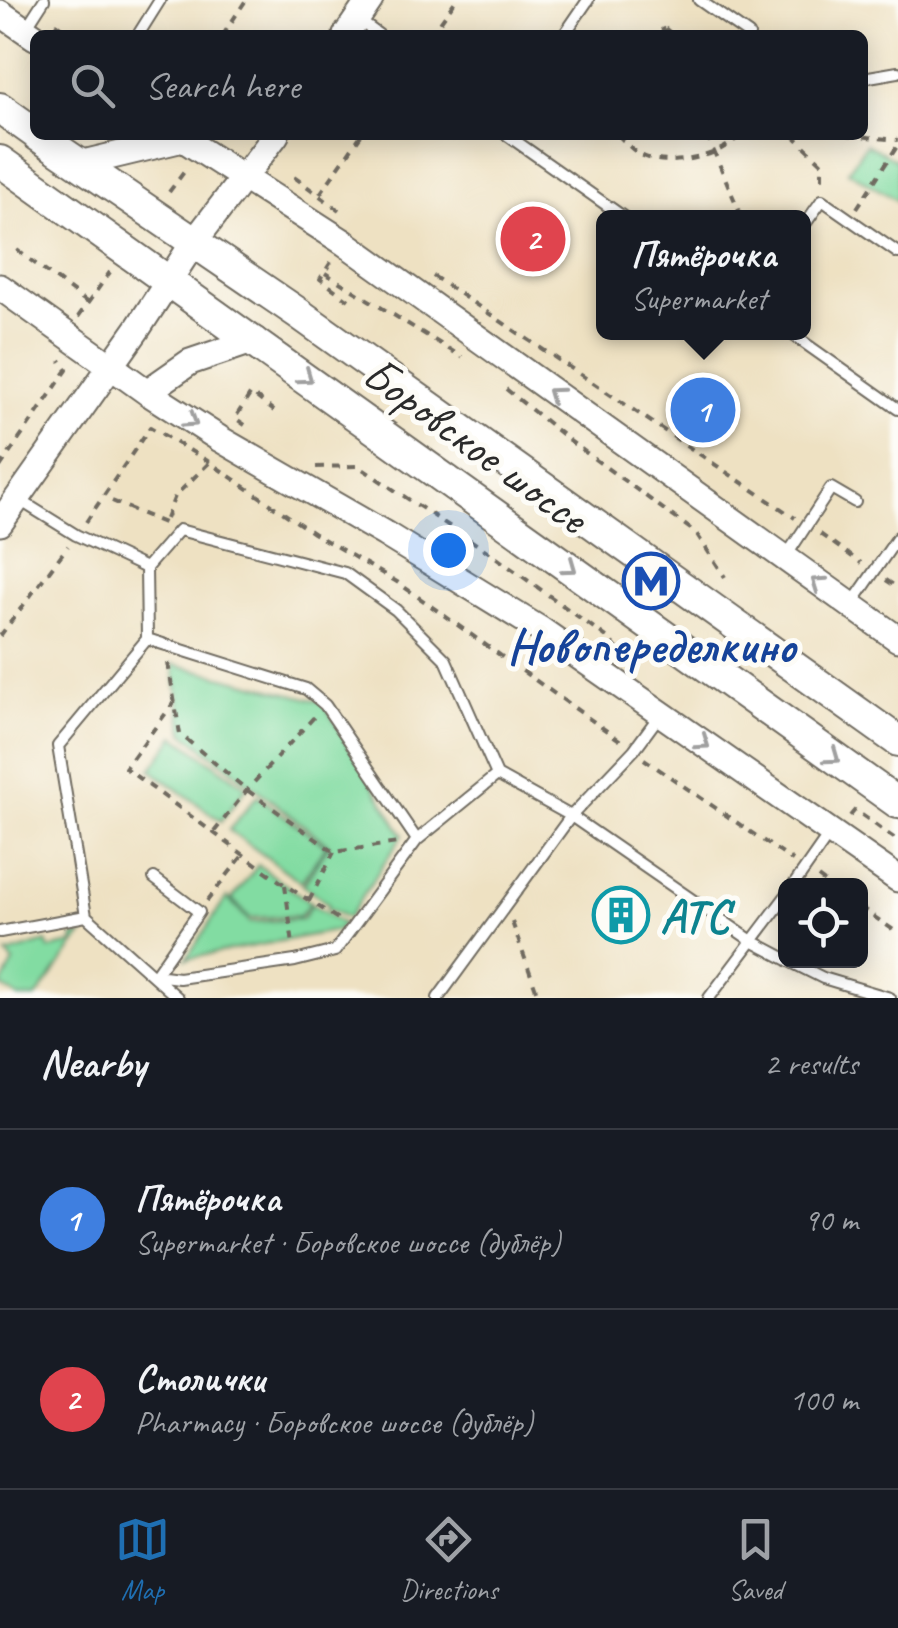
<!DOCTYPE html>
<meta charset="utf-8">
<style>
:root{--surface:#171b24;--page:#242831;--text:#f1f3f6;--muted:#9ea1a6;--line:#363941;--accent:#1f6fb2}
body{margin:0;font-family:Caveat,sans-serif;background:var(--page);color:var(--text)}
.controls{position:absolute;right:30px;bottom:30px;display:grid;overflow:hidden;border-radius:15px;box-shadow:0 5px 25px #0003}
.controls button{width:90px;height:90px;display:grid;place-items:center;padding:0;border:0;border-bottom:2px solid var(--line);background:var(--surface);color:var(--text);font:50px sans-serif}
.you{position:absolute;left:448px;top:550px;width:35px;height:35px;margin:-25px;border:8px solid #fff;border-radius:50%;background:#1a73e8;box-shadow:0 0 0 15px #1a73e833}
.badge{display:grid;place-items:center;width:65px;height:65px;border-radius:50%;background:var(--accent);color:#fff;font-size:32px;font-weight:700}
.pin{position:absolute;translate:-50% -50%;border:5px solid #fff;box-shadow:0 2px 10px #0006}
.popup{position:absolute;left:596px;top:210px;width:215px;height:130px;box-sizing:border-box;display:grid;place-content:center;border-radius:15px;background:var(--surface);filter:drop-shadow(0 2px 8px #0005);font-size:32px;white-space:nowrap;color:var(--muted)}
.popup b{font-size:38px;color:var(--text)}
.popup::after{content:'';position:absolute;left:50%;top:100%;margin-left:-20px;border:20px solid transparent;border-top-color:var(--surface)}
.list{margin:0;padding:0;list-style:none}
h2{display:flex;justify-content:space-between;align-items:center;height:130px;margin:0;padding:0 40px;font-size:42px}
h2 small{font-size:32px;font-weight:400;color:var(--muted)}
.list li{display:grid;grid-template-columns:65px 1fr auto;gap:30px;align-items:center;box-sizing:border-box;height:180px;padding:0 40px;border-top:2px solid var(--line)}
.list b{display:block;font-size:38px;white-space:nowrap}
.list p{margin:0;font-size:32px;white-space:nowrap;color:var(--muted)}
.list em{font-size:32px;font-style:normal;color:var(--muted)}
.icon{flex:none;width:55px;height:55px;fill:none;stroke:currentColor;stroke-width:2;stroke-linecap:round;stroke-linejoin:round}
.map{position:relative;flex:none;width:898px;height:998px;overflow:hidden}
.search{position:absolute;background:var(--surface);box-shadow:0 5px 25px #0003;left:30px;right:30px;top:30px;height:110px;display:flex;align-items:center;gap:25px;box-sizing:border-box;padding:0 35px;border-radius:15px;color:var(--muted);font-size:38px}
.sheet{height:490px;background:var(--surface)}
nav{display:flex;justify-content:space-around;align-items:center;box-sizing:border-box;height:140px;border-top:2px solid var(--line);background:var(--surface);font-size:28px;color:var(--muted)}
nav a{display:grid;justify-items:center;gap:5px}
nav .on{color:var(--accent)}
.map>svg:first-child{display:block}
.green{fill:#82dca2;stroke:#568466;stroke-width:2.5}
.lines{fill:none;stroke-linecap:round;stroke-linejoin:round}
.service-casing{stroke:#6f6b60;stroke-width:14}
.tertiary-casing{stroke:#6f6b60;stroke-width:29}
.primary-casing{stroke:#6f6b60;stroke-width:34}
.path{stroke:#6f6b60;stroke-width:4;stroke-dasharray:8 8;stroke-linecap:butt}
.service{stroke:#fff;stroke-width:10}
.tertiary{stroke:#fff;stroke-width:25}
.primary{stroke:#fff;stroke-width:30}
.oneway{stroke:#a0a0a0}
.labels{text-anchor:middle;stroke-width:10;stroke-linejoin:round;paint-order:stroke}
.street-label{font-size:48px;fill:#2b2b2b;stroke:#fdfcf7}
.transit-label{font-size:48px;font-weight:bold;fill:#164399;stroke:#fdfcf7}
.culture-label{font-size:48px;font-weight:bold;fill:#0d838f;stroke:#fdfcf7;text-anchor:start}
</style>
<div class="map">
<svg width="898" height="998" viewBox="0 0 898 998">
<rect width="100%" height="100%" fill="#fdfcf7"/>
<filter id="ink" filterUnits="userSpaceOnUse"><feTurbulence type="fractalNoise" baseFrequency=".01" numOctaves="2"/><feDisplacementMap in="SourceGraphic" scale="20" xChannelSelector="R" yChannelSelector="G"/><feConvolveMatrix kernelMatrix="1 2 1 2 8 2 1 2 1" color-interpolation-filters="sRGB"/></filter>
<filter id="wash" filterUnits="userSpaceOnUse"><feTurbulence type="fractalNoise" baseFrequency=".0048" numOctaves="4" result="noise"/><feDisplacementMap in="SourceGraphic" scale="40" xChannelSelector="R" yChannelSelector="G"/><feGaussianBlur stdDeviation="2.25" result="paint"/><feColorMatrix in="noise" values="0 0 0 0 0 0 0 0 0 0 0 0 0 0 0 0 0 1.4 0 .05"/><feComposite in="paint" operator="in"/></filter>
<g filter="url(#wash)">
<rect width="100%" height="100%" fill="#eee1c2"/>
<!-- green -->
<path class="green" d="M866,144l32,17v40l-50,-30z
M173,664l150,38 80,133 -55,83 -21,-10 1,-4 -25,-19 26,-40 -145,-112z
M175,736l72,51 -26,34 -70,-51z
M257,796l69,50 -25,36 -72,-52z
M258,865l52,37 -10,14 -50,2 -18,-19z
M227,897l23,25 52,-3 10,-15 31,20 -5,6 -152,29z
M82,935l-46,63h-17l-18,-12 13,-23 -7,-9 39,-12 3,7 24,-5 1,-8z"/>
</g>
<g filter="url(#ink)">
<g class="lines">
<!-- service casing -->
<g class="service-casing">
<path id="service" d="M699,0l50,35
M357,19l22,16
M26,28l18,-28
M138,35l22,-35
M564,35l24,-35
M863,78l35,-6
M507,135l118,83
M803,227l19,-27 76,53
M789,332l109,77
M18,499l58,36 70,33 1,71
M785,558l46,-70 24,14
M146,568l33,-38 166,43 51,37 50,50 51,115
M851,605l47,-68
M417,840l80,-65 74,41 181,125 34,18
M793,886l37,-53
M86,916l-28,-170 89,-107 159,50 19,16 92,135 -82,111 -40,10 -116,17 -24,-3 44,-63 -45,-34
M0,932l86,-16 92,82
M789,961l34,17 67,20
M438,998l133,-182 63,-66 25,-34
M709,998l77,-102"/>
</g>
<!-- tertiary casing -->
<g class="tertiary-casing">
<path id="tertiary" d="M0,13l35,24
M346,35l24,-35
M177,135l168,108 553,396
M79,164l104,-25
M0,287l147,105 73,47 165,95 156,96 357,249
M147,392l43,-30 65,-22
M0,523l138,-195 56,-86 82,-107"/>
</g>
<!-- primary casing -->
<g class="primary-casing">
<path id="primary" d="M0,108l35,25
M37,135l261,178 600,428
M0,161l898,642"/>
</g>
<!-- path -->
<path class="path" d="M55,23l17,12
M223,35l23,-35
M431,35l25,-35
M665,35l-4,-10 12,10
M618,135c7,7 16,17 25,21 27,12 78,1 97,-21
M707,135l35,83
M793,135l29,28v20
M848,135l50,5
M294,177l45,33
M169,192l18,-24
M320,194l41,-59
M857,208l41,-63
M17,250l71,53
M331,262l-11,17 29,21
M325,273l137,84
M433,276l362,242
M78,317l32,-45
M506,389l64,52 126,92 29,44
M245,425l-10,-7 16,-25 23,18
M0,467l67,-97 -7,-10
M316,467l42,-1 129,85 121,87 19,22
M112,501l54,23
M166,519l9,-23 35,-34
M86,522l64,-95 56,33 107,73 84,49 224,159
M820,534l41,29
M886,580l12,8
M0,636l68,-90
M168,663l12,71 67,56 87,62 64,-9
M175,701l-50,67 160,117 53,34
M644,759l149,102
M850,816l5,-6 43,31
M214,832l33,-42 68,-74
M818,877l12,9
M285,885l8,60
M207,901l37,-47
M309,901l25,-49
M860,907l38,26
M512,922l27,76"/>
<!-- service -->
<use href="#service" class="service"/>
<!-- tertiary -->
<use href="#tertiary" class="tertiary"/>
<!-- primary -->
<use href="#primary" class="primary"/>
</g>
<!-- one-way arrows -->
<defs><path id="oneway-chevron" d="M-2-3.5L2.5 0L-2 3.5" fill="none" stroke-width="1.6" stroke-linecap="round" stroke-linejoin="round" transform="scale(2.5)"/></defs>
<g class="oneway">
<use href="#oneway-chevron" transform="translate(306 377) rotate(36)"/>
<use href="#oneway-chevron" transform="translate(554 394) rotate(-144)"/>
<use href="#oneway-chevron" transform="translate(191 421) rotate(33)"/>
<use href="#oneway-chevron" transform="translate(570 567) rotate(36)"/>
<use href="#oneway-chevron" transform="translate(818 583) rotate(-145)"/>
<use href="#oneway-chevron" transform="translate(703 743) rotate(35)"/>
<use href="#oneway-chevron" transform="translate(833 757) rotate(36)"/>
</g>
</g>
<!-- icons -->
<defs>
<g id="metro-ring" transform="scale(2.875)"><circle r="9.5" fill="#fdfcf7" stroke="#1a4fb4" stroke-width="1.5"/><path d="M-5.5 5V-5H-3L0 0L3-5H5.5V5H3V-.5L0 4L-3-.5V5Z" fill="#1a4fb4"/></g>
<g id="building-ring" transform="scale(2.875)"><circle r="9.5" fill="#fdfcf7" stroke="#0f9aa8" stroke-width="1.5"/><path d="M-4-6H4V6H1V3H-1V6H-4ZM-2.5-4.3h1.7v1.8h-1.7ZM.8-4.3h1.7v1.8H.8ZM-2.5-1h1.7V.8h-1.7ZM.8-1h1.7V.8H.8Z" fill="#0f9aa8"/></g>
</defs>
<g fill-rule="evenodd">
<use href="#metro-ring" x="651" y="581"/>
<use href="#building-ring" x="621" y="915"/>
</g>
<g class="labels">
<!-- street labels -->
<g class="street-label">
<text transform="translate(476 444) rotate(36)" y="17">Боровское шоссе</text>
</g>
<!-- transit labels -->
<g class="transit-label">
<text x="651" y="662">Новопеределкино</text>
</g>
<!-- culture labels -->
<g class="culture-label">
<text x="660" y="932">АТС</text>
</g>
</g>
</svg>
<div class="controls">
<button><svg class="icon" aria-label="locate" viewBox="0 0 24 24"><circle cx="12" cy="12" r="6"/><path d="M12 2v4M12 18v4M2 12h4M18 12h4"/></svg></button>
</div>
<div class="you"></div>
<div class="pin badge" style="left:703px;top:410px;background:#3f7fe0">1</div>
<div class="popup"><b>Пятёрочка</b>Supermarket</div>
<div class="pin badge" style="left:533px;top:239px;background:#e0444e">2</div>
<div class="search"><svg class="icon" aria-label="search" viewBox="0 0 24 24"><circle cx="10" cy="10" r="6"/><path d="M15 15l6 6"/></svg>Search here</div>
</div>
<section class="sheet">
<h2>Nearby<small>2 results</small></h2>
<ul class="list">
<li><span class="badge" style="background:#3f7fe0">1</span><div><b>Пятёрочка</b><p>Supermarket · Боровское шоссе (дублёр)</p></div><em>90 m</em></li>
<li><span class="badge" style="background:#e0444e">2</span><div><b>Столички</b><p>Pharmacy · Боровское шоссе (дублёр)</p></div><em>100 m</em></li>
</ul>
</section>
<nav>
<a class="on"><svg class="icon" aria-label="map" viewBox="0 0 24 24"><path d="M3 6l6-2 6 2 6-2v14l-6 2-6-2-6 2zM9 4v14M15 6v14"/></svg>Map</a>
<a><svg class="icon" aria-label="directions" viewBox="0 0 24 24"><path d="M12 3l9 9-9 9-9-9zM9 14v-3h6M13 9l2 2-2 2"/></svg>Directions</a>
<a><svg class="icon" aria-label="saved" viewBox="0 0 24 24"><path d="M7 4h10v16l-5-4-5 4z"/></svg>Saved</a>
</nav>
